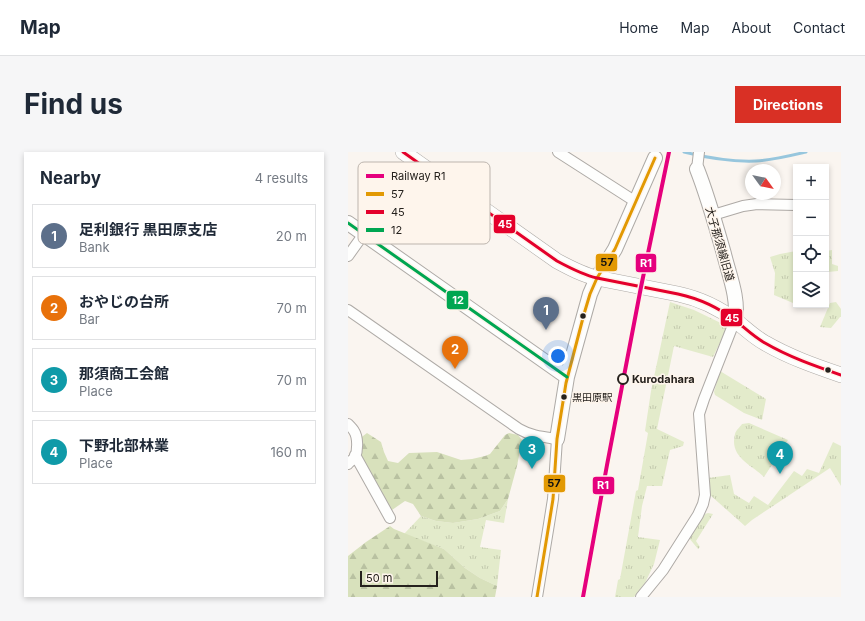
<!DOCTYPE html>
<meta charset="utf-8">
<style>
:root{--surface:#fff;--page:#f6f6f7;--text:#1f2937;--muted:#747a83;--line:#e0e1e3;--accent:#d93025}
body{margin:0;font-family:Inter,"Noto Sans JP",sans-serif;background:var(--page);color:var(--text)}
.controls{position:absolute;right:12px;top:12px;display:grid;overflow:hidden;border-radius:0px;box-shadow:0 2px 6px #0003}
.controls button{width:36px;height:36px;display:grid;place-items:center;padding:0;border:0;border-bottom:1px solid var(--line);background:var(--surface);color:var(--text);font:20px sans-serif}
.compass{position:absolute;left:397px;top:12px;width:36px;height:36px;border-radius:50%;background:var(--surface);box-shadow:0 2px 6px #0003;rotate:123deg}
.scale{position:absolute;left:12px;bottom:10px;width:78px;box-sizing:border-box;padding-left:4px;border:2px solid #25211d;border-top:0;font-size:11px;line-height:14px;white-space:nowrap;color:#25211d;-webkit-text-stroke:3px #fef5ec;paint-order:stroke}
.you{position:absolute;left:210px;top:204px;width:14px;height:14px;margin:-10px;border:3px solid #fff;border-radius:50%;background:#1a73e8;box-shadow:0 0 0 6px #1a73e833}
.badge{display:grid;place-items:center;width:26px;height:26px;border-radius:50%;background:var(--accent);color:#fff;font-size:13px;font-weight:700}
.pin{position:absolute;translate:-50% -33px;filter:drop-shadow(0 1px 2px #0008)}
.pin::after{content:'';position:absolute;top:21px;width:14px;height:12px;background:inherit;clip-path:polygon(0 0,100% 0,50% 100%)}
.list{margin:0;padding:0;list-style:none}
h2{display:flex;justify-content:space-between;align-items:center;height:52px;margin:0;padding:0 16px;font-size:17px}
h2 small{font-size:13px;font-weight:400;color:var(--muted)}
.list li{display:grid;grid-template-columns:26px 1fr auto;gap:12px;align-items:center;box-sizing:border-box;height:64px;margin:0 8px 8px;padding:0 8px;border:1px solid var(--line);border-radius:0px}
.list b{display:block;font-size:15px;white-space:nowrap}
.list p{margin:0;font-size:13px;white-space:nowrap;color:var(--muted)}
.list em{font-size:13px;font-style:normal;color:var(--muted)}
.icon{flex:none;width:22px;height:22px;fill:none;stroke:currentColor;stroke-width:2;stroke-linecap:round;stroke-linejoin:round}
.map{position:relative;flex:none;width:493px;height:445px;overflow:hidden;border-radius:0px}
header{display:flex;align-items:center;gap:24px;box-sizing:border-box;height:56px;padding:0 20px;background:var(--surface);border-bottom:1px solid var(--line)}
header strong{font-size:19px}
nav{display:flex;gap:22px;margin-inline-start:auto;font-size:14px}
.intro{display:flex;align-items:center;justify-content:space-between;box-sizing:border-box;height:96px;padding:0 24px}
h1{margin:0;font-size:28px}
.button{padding:10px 18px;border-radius:0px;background:var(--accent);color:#fff;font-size:14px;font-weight:700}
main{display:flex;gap:24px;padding:0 24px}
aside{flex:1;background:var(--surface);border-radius:0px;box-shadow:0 2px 6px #0003}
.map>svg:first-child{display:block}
.grass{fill:url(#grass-tufts)}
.forest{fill:url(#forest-firs)}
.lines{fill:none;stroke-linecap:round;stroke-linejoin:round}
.stream{stroke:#97c6dd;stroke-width:3}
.street-casing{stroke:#aeaaa6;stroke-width:12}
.secondary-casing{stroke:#aeaaa6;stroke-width:16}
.primary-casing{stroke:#aeaaa6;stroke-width:16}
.street{stroke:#fefefd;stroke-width:10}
.secondary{stroke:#fefefd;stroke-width:14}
.primary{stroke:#fefefd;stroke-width:15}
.bus-1-casing{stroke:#fef5ec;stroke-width:6}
.bus-2-casing{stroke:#fef5ec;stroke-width:6}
.bus-3-casing{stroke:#fef5ec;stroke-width:6}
.bus-1{stroke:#e29903;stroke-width:3}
.bus-2{stroke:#e4002b;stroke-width:3}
.bus-3{stroke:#00a651;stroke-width:3}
.rail-1-casing{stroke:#fef5ec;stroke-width:7}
.rail-1{stroke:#e5007d;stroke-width:4}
.bus-dot{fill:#25211d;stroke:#fef5ec;stroke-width:1.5}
.stop-dot{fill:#fef5ec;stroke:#25211d;stroke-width:2}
.labels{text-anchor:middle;stroke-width:3;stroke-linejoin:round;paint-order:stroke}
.bus-label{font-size:10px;fill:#25211d;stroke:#fef5ec;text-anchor:start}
.street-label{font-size:11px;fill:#25211d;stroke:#fef5ec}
.stop-label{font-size:11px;font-weight:bold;fill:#25211d;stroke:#fef5ec;text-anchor:start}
.key{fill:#fef5ec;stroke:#bdb5ae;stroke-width:1}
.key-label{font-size:11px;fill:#25211d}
.line-badge{stroke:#fef5ec;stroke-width:1.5}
.badge-label{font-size:11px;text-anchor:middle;font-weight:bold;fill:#fff}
.pale-badge-label{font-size:11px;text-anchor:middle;font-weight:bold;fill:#111}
</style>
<header>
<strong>Map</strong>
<nav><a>Home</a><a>Map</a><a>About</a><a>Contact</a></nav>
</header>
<div class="intro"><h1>Find us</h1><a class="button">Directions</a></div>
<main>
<aside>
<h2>Nearby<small>4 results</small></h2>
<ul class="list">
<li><span class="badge" style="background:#5c6f8a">1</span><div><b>足利銀行 黒田原支店</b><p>Bank</p></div><em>20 m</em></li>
<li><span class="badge" style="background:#e8710a">2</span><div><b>おやじの台所</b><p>Bar</p></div><em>70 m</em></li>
<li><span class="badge" style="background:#0f9aa8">3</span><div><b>那須商工会館</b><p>Place</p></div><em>70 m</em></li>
<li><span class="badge" style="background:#0f9aa8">4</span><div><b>下野北部林業</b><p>Place</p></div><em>160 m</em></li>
</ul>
</aside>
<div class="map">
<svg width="493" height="445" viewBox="0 0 493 445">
<defs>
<pattern id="grass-tufts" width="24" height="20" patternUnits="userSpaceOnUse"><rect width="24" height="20" fill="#e3ebcb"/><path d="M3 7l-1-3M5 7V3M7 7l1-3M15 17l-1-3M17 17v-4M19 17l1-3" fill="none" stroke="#c3c9ae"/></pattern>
<pattern id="forest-firs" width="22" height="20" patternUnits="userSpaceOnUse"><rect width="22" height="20" fill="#d8e1bc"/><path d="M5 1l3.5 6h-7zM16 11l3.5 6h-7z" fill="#b9c1a1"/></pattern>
</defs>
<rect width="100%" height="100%" fill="#faf5f0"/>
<!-- grass -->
<path class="grass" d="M484,98v14l6,2v5l-10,1 -2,-2v-19z
M448,99v48l-3,4 -19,-8 1,-22 -5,-16 10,-3z
M322,150l24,8 33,16 -1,4 -13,27 -39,-11 -17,83 27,13 -1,4 -13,4 -8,36h-15l-5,20 -4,31 22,3 -6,24 -9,19 -11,14h-19l3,-17 2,-1 16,-88 2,-1 10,-57 -3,-2 6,-40z
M488,150l5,7v8h-1l-9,11 -11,-1 10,-24z
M372,219l46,28 -4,21 -18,-7 -29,-18 -1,-3z
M401,271l39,17 -24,37c-11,-11 -31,-18 -30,-37 1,-2 0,-4 1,-6 1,-4 5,-7 7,-10z
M485,290l8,4v40l-11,-18 -78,52 -7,6 -35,-31 -2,-5v-12l22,-3 4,19 15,9 5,-7 14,9 26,-34 8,5 5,-7 12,4z
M160,347l-4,24 -18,-3 -6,27 21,3 -4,36 -17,-8 -15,-10 -21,-19 -40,-15 17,-18 15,5 17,2 25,-4 22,-8z
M360,361l5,1 -17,27 4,6 -2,2 -9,-11 16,-24z"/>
<!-- forest -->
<path class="forest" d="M19,281l14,9 3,10 4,9 10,2 11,-10 28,-1 24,8 11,-1 13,-3 5,-2 15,-19 4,-2 9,2 4,5 -5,26 -9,33 -8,12 -22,8 -25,4 -17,-2 -15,-5 -8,-12 -8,-3 -13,9 -5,-3 -29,-52 1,-16z
M42,374l4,3 50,20 21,19 15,10 17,8 -2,11h-147v-41l18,-14z"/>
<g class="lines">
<!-- stream -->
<path class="stream" d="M336,0c24,6 48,10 72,9 17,-1 33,-5 50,-9"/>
<!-- street casing -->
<g class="street-casing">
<path id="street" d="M210,0l78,50
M349,17l2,-17
M365,63l30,-9 14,-2 39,1
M0,104l68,-95
M0,158l171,119c12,7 25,8 38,10l-4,60 -4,25 -12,73
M0,272c2,2 5,5 6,7 4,6 4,19 1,26 -2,3 -5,4 -7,7
M7,303l35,63
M293,445l22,-27 35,-55 5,-11 2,-9 -6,-81 5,-15 31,-79"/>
</g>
<!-- secondary casing -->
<g class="secondary-casing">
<path id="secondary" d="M349,17c11,28 19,57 27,85 5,21 15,44 11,66
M0,71l219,154
M209,287l10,-62 23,-83 7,-16 18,-29 40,-91"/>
</g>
<!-- primary casing -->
<g class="primary-casing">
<path id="primary" d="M55,0l154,109c13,7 26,14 40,17l81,16c23,5 40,13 58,27 9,7 18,16 29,22 24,14 50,23 76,32"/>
</g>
<!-- street -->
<use href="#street" class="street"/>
<!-- secondary -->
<use href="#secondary" class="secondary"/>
<!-- primary -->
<use href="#primary" class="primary"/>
<!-- bus-1 casing -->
<g class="bus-1-casing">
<path id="bus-1" d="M189,445l12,-73 4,-25 4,-60 9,-56 18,-69 6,-20 7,-16 18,-29 40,-91"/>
</g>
<!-- bus-2 casing -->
<g class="bus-2-casing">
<path id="bus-2" d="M55,0l154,109c13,7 26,14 40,17l81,16c23,5 40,13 58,27 9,7 18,16 29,22 24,14 50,23 76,32"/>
</g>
<!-- bus-3 casing -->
<g class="bus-3-casing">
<path id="bus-3" d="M0,71l219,154"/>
</g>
<!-- bus-1 -->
<use href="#bus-1" class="bus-1"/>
<!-- bus-2 -->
<use href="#bus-2" class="bus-2"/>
<!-- bus-3 -->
<use href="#bus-3" class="bus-3"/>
<!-- rail-1 casing -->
<g class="rail-1-casing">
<path id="rail-1" d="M235,445l24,-132 34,-178 28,-135"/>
</g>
<!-- rail-1 -->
<use href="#rail-1" class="rail-1"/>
</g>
<!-- markers -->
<g class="bus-dot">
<circle cx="235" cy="164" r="3.5"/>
<circle cx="480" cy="218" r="3.5"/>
<circle cx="216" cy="245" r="3.5"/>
</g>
<circle class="stop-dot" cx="275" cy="227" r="5"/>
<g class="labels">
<!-- bus labels -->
<g class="bus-label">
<text x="224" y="249">黒田原駅</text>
</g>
<!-- street labels -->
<g class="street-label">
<text transform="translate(372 92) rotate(74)" y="4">大子那須線旧道</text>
</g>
<!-- stop labels -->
<g class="stop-label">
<text x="284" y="231">Kurodahara</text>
</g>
</g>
<!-- legend -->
<rect x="10" y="10" width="132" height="82" rx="6" class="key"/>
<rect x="18" y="22" width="18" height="4" fill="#e5007d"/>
<rect x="18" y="40" width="18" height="4" fill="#e29903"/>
<rect x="18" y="58" width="18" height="4" fill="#e4002b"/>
<rect x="18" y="76" width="18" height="4" fill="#00a651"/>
<g class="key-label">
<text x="43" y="28">Railway R1</text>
<text x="43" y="46">57</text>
<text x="43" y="64">45</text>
<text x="43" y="82">12</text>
</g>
<g class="line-badge">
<rect x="145" y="62" width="23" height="20" rx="4" fill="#e4002b"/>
<rect x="247" y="101" width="23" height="19" rx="4" fill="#e29903"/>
<rect x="287" y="101" width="22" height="20" rx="4" fill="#e5007d"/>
<rect x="98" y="138" width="23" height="20" rx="4" fill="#00a651"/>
<rect x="372" y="156" width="23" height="19" rx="4" fill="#e4002b"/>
<rect x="195" y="322" width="23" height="19" rx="4" fill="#e29903"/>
<rect x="244" y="324" width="23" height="19" rx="4" fill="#e5007d"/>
</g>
<g class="badge-label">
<text x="157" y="76">45</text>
<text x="298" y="115">R1</text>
<text x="110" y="152">12</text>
<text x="384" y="170">45</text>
<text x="255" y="337">R1</text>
</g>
<g class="pale-badge-label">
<text x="259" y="114">57</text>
<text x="206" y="335">57</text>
</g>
</svg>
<div class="controls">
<button>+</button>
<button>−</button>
<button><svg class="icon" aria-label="locate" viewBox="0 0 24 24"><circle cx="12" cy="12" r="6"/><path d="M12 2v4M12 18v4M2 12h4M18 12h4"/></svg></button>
<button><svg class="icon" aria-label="layers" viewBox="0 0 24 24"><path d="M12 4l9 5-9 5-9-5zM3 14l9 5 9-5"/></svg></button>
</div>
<svg class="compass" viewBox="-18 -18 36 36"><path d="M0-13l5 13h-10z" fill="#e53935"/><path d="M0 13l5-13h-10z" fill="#747a83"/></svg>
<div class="scale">50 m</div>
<div class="you"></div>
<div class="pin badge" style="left:198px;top:178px;background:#5c6f8a">1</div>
<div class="pin badge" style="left:107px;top:217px;background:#e8710a">2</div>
<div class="pin badge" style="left:184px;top:317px;background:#0f9aa8">3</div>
<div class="pin badge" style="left:432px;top:322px;background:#0f9aa8">4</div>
</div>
</main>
